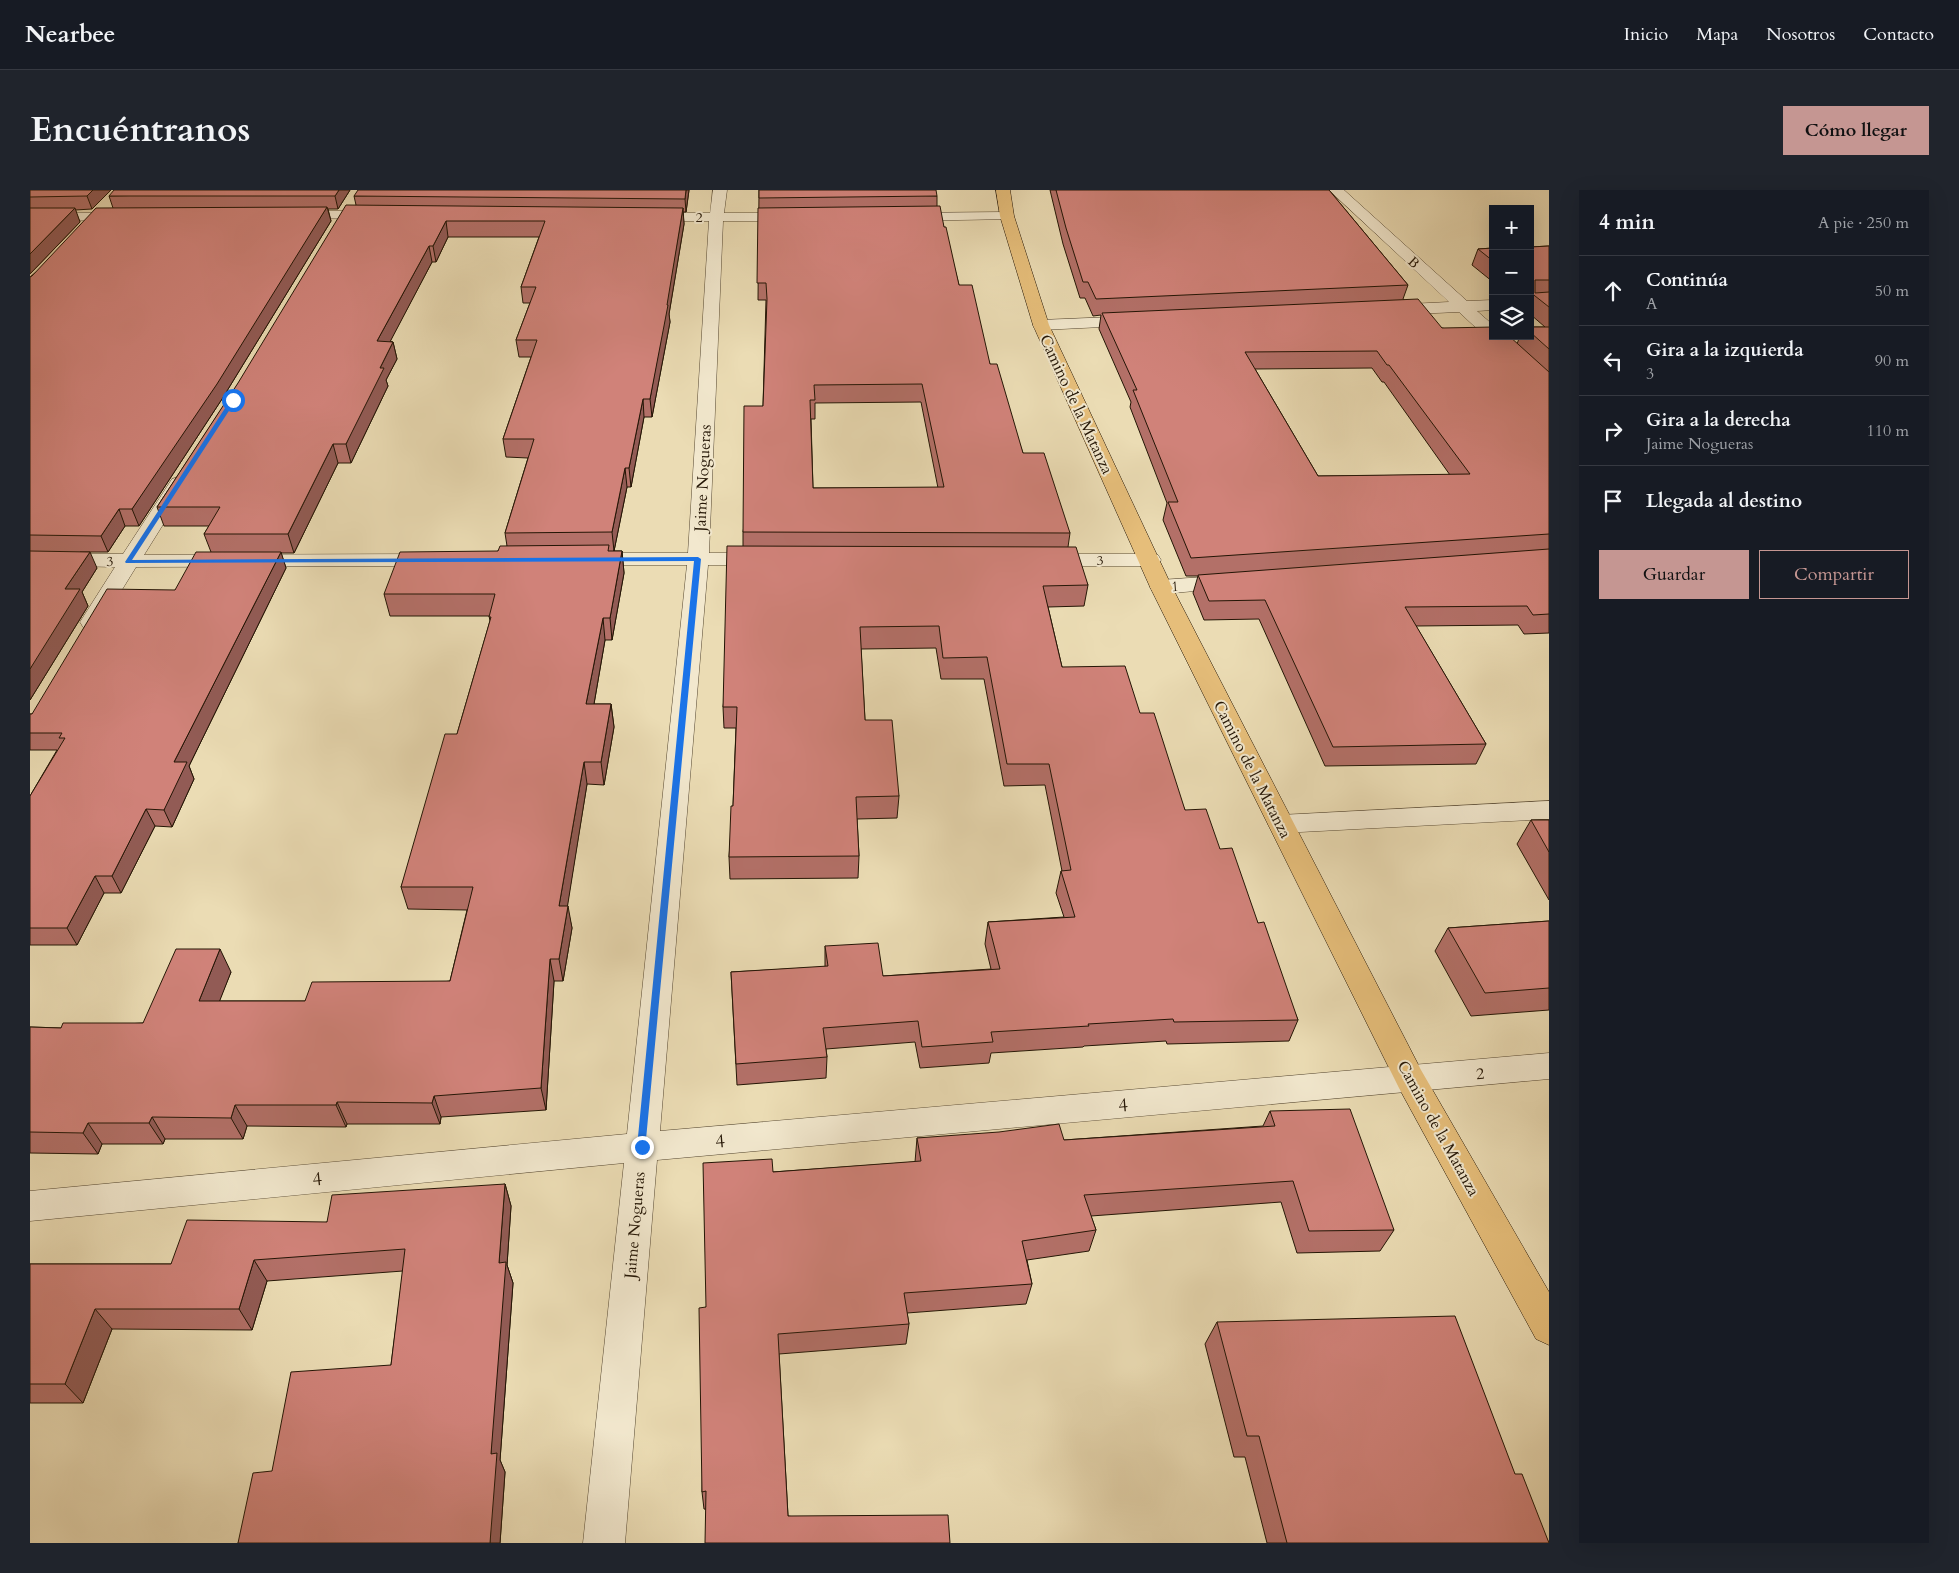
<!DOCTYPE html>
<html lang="es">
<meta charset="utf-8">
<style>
:root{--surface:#171b24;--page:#20242c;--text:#f1f3f6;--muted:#9ea1a6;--line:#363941;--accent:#c59692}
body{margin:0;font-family:Cardo,serif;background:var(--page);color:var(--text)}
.controls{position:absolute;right:15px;top:15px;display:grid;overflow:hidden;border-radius:0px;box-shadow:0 5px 20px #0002}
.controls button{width:45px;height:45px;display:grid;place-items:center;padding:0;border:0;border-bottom:1px solid var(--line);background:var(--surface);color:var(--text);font:25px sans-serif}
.stop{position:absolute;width:15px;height:15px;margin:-11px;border:4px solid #1a73e8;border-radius:50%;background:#fff}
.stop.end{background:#1a73e8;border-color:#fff;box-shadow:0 1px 5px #0008}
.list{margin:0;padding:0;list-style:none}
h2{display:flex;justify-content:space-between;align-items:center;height:65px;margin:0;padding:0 20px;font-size:21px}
h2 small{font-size:16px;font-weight:400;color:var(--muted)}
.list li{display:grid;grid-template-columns:32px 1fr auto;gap:15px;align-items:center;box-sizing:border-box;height:70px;padding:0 20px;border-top:1px solid var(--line)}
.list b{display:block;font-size:19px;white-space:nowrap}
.list p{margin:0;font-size:16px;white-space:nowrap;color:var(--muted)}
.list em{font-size:16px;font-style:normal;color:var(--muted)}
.actions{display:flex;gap:10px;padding:15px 20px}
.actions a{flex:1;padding:11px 0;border:1px solid var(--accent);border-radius:0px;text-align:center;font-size:18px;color:var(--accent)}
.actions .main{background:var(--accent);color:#111}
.icon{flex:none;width:28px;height:28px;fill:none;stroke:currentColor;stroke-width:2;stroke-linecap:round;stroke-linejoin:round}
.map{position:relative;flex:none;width:1519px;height:1353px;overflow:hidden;border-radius:0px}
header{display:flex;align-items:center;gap:30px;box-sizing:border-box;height:70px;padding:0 25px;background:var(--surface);border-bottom:1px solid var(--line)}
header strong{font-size:24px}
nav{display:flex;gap:28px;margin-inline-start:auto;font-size:18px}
.intro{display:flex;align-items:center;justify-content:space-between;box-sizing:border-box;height:120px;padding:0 30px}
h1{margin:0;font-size:35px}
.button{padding:12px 22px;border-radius:0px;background:var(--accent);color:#111;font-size:18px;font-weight:700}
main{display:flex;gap:30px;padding:0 30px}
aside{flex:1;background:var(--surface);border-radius:0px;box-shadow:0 5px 20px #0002}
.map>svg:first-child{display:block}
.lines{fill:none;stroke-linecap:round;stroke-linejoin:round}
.minor-casing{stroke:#554731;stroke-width:1}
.major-casing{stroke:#231505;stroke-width:1}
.minor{fill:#f2e8ce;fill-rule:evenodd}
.major{fill:#e6be7a;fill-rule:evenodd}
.wall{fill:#b37068;stroke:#231505;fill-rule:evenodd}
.shaded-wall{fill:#925b55;stroke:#231505}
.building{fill:#d08279;stroke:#231505;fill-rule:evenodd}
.route{fill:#1a73e8}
.labels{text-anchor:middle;stroke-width:4;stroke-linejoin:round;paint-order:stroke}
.far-street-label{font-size:14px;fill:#231505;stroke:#f2e8ce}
.street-label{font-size:16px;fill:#231505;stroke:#f2e8ce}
.near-street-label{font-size:19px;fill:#231505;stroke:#f2e8ce}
</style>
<header>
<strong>Nearbee</strong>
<nav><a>Inicio</a><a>Mapa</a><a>Nosotros</a><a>Contacto</a></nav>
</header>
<div class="intro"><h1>Encuéntranos</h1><a class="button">Cómo llegar</a></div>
<main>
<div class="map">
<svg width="1519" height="1353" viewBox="0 0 1519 1353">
<rect width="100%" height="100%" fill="#ebdcb4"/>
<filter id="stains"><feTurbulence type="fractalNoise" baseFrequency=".004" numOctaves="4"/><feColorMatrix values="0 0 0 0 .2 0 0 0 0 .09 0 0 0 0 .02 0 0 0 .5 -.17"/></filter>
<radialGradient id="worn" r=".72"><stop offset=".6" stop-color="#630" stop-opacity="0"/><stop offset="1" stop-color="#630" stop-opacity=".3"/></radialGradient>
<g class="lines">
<!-- minor casing -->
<g class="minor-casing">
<path id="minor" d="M683,0h14l-3,23h72l5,1 2,3 -2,3 -5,1h-73l-14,332h54l8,1 3,5 -3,5 -8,1h-55l-48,566 889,-78v26l-892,81 -32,383h-42l41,-380 -594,58v-30l597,-57 60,-569h-101l-8,-1 -3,-5 3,-5 8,-1h102l21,-332h-63l-5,-1 -2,-3 2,-3 5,-1h64z
M1299,0h15l123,111 26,-1v10l-16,1 16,14v11h7l-1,2h-12l-28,-26 -70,3 -6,-2 -2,-3 2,-3 6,-2 60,-3z
M261,21h87l5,1 2,3 -2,3 -5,1 -92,-1 -2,-3 2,-3z
M0,22l96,1 5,1 2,3 -2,3 -5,1 -96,-1z
M977,22l5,1 2,3 -2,3 -108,2 -5,-1 -2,-3 2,-3 5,-1z
M1107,126l6,1 2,4 -2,4 -102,5 -6,-1 -2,-4 2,-4 6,-1z
M149,287l7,2 3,4 -45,72 289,-1 8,1 3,5 -3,5 -8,1 -297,1 -37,60 -8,2 -8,-2 -3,-5 35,-55 -85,-2v-12l93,1 49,-75z
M1014,364h106l8,1 3,5 -3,5 -8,1h-106l-8,-1 -3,-5 3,-5z
M1203,385l8,2 3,5 -3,5 -80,7 -8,-2 -3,-5 3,-5 8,-2z
M1519,611v18l-268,14 -9,-2 -4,-7 4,-7 9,-2z"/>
</g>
<!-- major casing -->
<g class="major-casing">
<path id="major" d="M966,0h14l4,26 35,109 123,262 249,483 128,222v53l-13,-6 -137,-251 -249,-501 -117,-262 -33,-109z"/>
</g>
<!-- minor -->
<use href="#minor" class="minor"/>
<!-- major -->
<use href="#major" class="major"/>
</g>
<!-- wall -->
<path class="wall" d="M0,0h81l-19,19 -17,1 5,12 -50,52z
M320,0l-12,19h-10l3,12 -109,178 -83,127h-14l-17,26h-28l17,16 -15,24 6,14 -58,94v-423l83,-69 -4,-12z
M659,0l-3,22h-3l1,12 -15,90 1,8 -18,95h-8l-13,70h-4l-13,64h8l2,22 -12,67h-7l-11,64h17l3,23 -10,58 -17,-1 -20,122 5,22 -9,53h-9l-8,129 -105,7 -1,7h-93l-1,3 -99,-1 -4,13h-78l-2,5h-61l-4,10 -68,-1v-126l31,1 82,-5 88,-51 -12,29h86l145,-20 17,-71 -59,-1 -7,-22 56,-153 33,-113 -1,-5h-99l-6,-22 114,-43 9,-5 -2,-13 23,-75 -22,-1 -3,-18 28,-82h-12l-3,-17 14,-37h-7l-2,-16 18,-50h-91l-12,25h-4l-42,79 3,1 4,17 -11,21 2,6 -37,77h-13l-44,90h-13l5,15 -97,198 5,13 -22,48 -17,-1 -34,67h-17l-27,52h-47v-149l27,-46h-27v-36h2l143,-124 36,-38 -7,-18 5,-8h-45l-7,-19 199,-302 -2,-9z
M729,0l178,6v10l7,21 15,58 31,79 33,89 47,80 -2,14 20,38 -4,21 -36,1 14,60 78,46 45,97 35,39 38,74 40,97 -9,21 -122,3 -1,-3 -82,5 -1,1 -92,6 -2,10 -69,5 -5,-26 -89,7 1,8 -1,21 -89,7 -6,-113 94,-5v-21l58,30 108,-7 -6,-25 3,-22 76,-5 -8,-24 5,-22h1l-17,-86 -41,1 -20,-107h-43l-5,-31 -75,1 4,71 34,76 -2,22 -40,1 2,37 -1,22 -128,1 -1,-22 4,-51 3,-78h-12l-1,-21 20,-161v-14l20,-126 3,-106h-8zM891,212l17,86h-125l-2,-69h4v-16z
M1020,0h279l79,95 -5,14 39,29 75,16 3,-8h10v-9h15l-15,-13v-67l19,-1v387l-25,1 -6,-9 -102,1 70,118 -10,20 -151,2 -66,-147 -55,1 -11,-27 5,-17h-12l-23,-56 4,-17 -37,-96 1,-5 -32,-73 2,-14 -8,1 -8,-18h-5l-17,-54zM1342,178l10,14h2l66,93 -132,1 -63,-107z
M1463,58v34l-21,-17 6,-16z
M1501,630h18v80l-32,-56z
M1519,731v89l-78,6 -36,-65 13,-23z
M1240,921l124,119 -14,21 -83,2 -16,-51 -190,14 5,14 -7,21 -62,9 5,24 -6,20 -119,9 2,11 -3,20 -127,10 9,162 162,27 -246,-34 -2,-17 4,-185 67,-135 142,-10 2,-24 147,2 199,-14z
M475,994l6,22 -4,59 6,18 -13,177 5,12 -5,71h-262l34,-72 119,-106 12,-94 -136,10 -15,49 -140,-1 -29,74h-53v-139h141l156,-42z
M1187,1132l298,152 34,69h-282l-22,-86h-11l-29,-113z"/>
<!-- shaded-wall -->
<path class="shaded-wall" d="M63,0h18l-19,19 -5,-13z
M309,0h11l-12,19 -3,-13z
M656,0h3l-3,22 -1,-13z
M297,17l4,14 -109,178 -83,127 -7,-17z
M45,18l5,14 -50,52v-20z
M653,18l1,16 -15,90 1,8 -18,95 -2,-18z
M416,31l2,16 -12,25 -3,-16z
M399,56l3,16 -51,97 -4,-18z
M363,152l4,17 -11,21 2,6 -37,77 -5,-19 34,-76z
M613,209l1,18 -13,70 -2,-19z
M303,254l5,19 -44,90 -6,-19z
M595,278l2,19 -13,64 -2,-19z
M89,319l6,17 -17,26 -7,-16z
M592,361l2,22 -12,67 -2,-22z
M60,362l7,16 -15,24 6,14 -58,94v-31l35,-80z
M251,362l5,16 -97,198 5,13 -22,48 -8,-17 10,-48z
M573,428l2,22 -15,87 -4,-23z
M581,514l3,23 -10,58 -3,-23z
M554,572l3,22 -23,144 -5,-22z
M116,619l9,17 -34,67 -9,-17z
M65,686l9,17 -27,52 -10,-17z
M538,716l4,22 -9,53 -4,-22z
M190,759l11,23 -20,51 -12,-22z
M520,769l4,22 -8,129 -5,-22z
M404,906l7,21 -1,7 -8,-21z
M307,912l10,22 -1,3 -10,-22z
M205,915l12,21 -4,13 -12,-21z
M122,927l13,22 -2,5 -14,-21z
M58,933l14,21 -4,10 -15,-21z
M475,994l6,22 -4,59 6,18 -13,177 5,12 -5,71h-10l1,-89 8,-191z
M224,1070l13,21 -15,49 -13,-21z
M65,1119l17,20 -29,74 -18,-19z"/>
<!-- building -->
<path class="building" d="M0,0h63l-6,6 -57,1z
M84,0h225l-4,6h-226z
M328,0h328l-1,9 -331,-3z
M729,0h177l1,6 -178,2z
M1026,0h273l79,95 -312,14 -8,-17h-5l-17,-54z
M316,15l337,3 -16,97h1l-18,94h-7l-14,69h-4l-13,64 -107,1 29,-94h-31l34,-99h-21l20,-53h-15l24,-66h-99l-13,25h-4l-52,95 16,1 -13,26h4l-38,76h-13l-45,90h-84l16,-27h-63l81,-124z
M910,16l4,21h2l13,58h13l18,79h7l26,89h21l26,80 -327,-1 1,-126h19l4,-107 -1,-16h-9l1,-75zM892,194l22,103 -131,1 -3,-88h5l-1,-15z
M297,17l-110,177 -85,125h-13l-18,27 -71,-1v-258l2,-1 64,-68z
M0,18h45l-45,46z
M1519,56v34h-14v13l14,-1v15l-19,-15v-45z
M1463,58v13l-15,-12z
M1388,109l24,29 51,-1v9h16l40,36v162l-358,24 -23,-56h10l-45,-112h4l-35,-77zM1347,161l10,14h2l81,109 -152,2 -73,-124z
M1500,137h19v22l-19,-17z
M579,355l-1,6h14l-12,67h-7l-17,86h25l-10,58h-17l-25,144h9l-9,53h-9l-9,129 -107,8 -2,7 -95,-1 -1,3h-101l-4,13 -79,-1 -3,6h-61l-5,10 -53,-1v-105l31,1 2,-5h80l33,-74h44l-21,52h106l7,-19 138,-1 23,-94h-72l44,-153h12l34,-117h-2l6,-23h-111l16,-42 98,-1 2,-5z
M697,356l349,1 12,38 -45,1 19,81 63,-1 15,47h14l31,97 21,-1 14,40 12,-1 26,75 6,-1 34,98 -124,2 -1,-3 -85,5 1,2 -98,6 2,10 -71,5 -4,-26 -95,7 4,29 -91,7 -5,-92 97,-6 -3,-20 53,-3 5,33 117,-7 -12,-47 87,-5 -14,-46 10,-1 -22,-106h-42l-20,-107 -44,1 -4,-32 -79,1 5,93h27l7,76 -43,1 3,59 -130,1 2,-51h2l4,-99h-14z
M1519,359v65l-16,1 -6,-9 -122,1 81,137 -153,3 -68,-147 -56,1 -11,-26z
M0,361l60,1 -25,37h15l-50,80z
M166,362h85l-107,210h13l-23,48 -18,-1 -34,67h-17l-28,52h-37v-132l35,-58h-6l3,-5h-32v-19h2l75,-125 68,1z
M1501,630h18v32z
M1519,731v67l-64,5 -37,-65z
M1320,919l44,121 -85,1 -16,-50 -209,14 12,35 -74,11 10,43 -128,9 5,31 -131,10 10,182 160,-1 2,28h-245l1,-52 -4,1 -3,-184 7,-1 -3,-144 69,-4 1,13 148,-11 -4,-23 82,-6 60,-8 5,16 211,-14 -5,-15z
M475,994l-6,79 7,-1 -15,192 6,-1 -7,90h-252l15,-70 19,-2 19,-99 100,-7 14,-116 -151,11 -15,49h-144l-30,75h-35v-120h141l16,-44 140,2 5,-27z
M1425,1126l60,158h7l27,69h-262l-28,-107h-12l-30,-114z"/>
<!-- route -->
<path class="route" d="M201,209l5,1 -104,160 566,-3 3,2 -56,591 -3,1 -5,-4 57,-586 -568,2 -1,-1z"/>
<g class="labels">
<!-- far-street labels -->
<g class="far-street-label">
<text x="669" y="32">2</text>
<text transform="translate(1384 72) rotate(43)" y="5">B</text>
<text x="1070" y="375">3</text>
<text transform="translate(80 371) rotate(1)" y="5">3</text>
<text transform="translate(1145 396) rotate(-4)" y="5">1</text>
</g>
<!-- street labels -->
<g class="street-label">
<text transform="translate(1047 214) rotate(65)" y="6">Camino de la Matanza</text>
<text transform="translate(672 288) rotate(-87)" y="6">Jaime Nogueras</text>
<text transform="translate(1223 579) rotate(63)" y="6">Camino de la Matanza</text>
<text transform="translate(1450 883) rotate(-5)" y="6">2</text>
<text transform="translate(1409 938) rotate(61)" y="6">Camino de la Matanza</text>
<text transform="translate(604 1035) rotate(-85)" y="6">Jaime Nogueras</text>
</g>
<!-- near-street labels -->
<g class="near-street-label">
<text transform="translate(1093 914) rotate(-5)" y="7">4</text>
<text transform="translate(690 950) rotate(-5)" y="7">4</text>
<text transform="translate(287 988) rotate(-6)" y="7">4</text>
</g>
</g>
<rect width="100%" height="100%" filter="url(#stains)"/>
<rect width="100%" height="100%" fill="url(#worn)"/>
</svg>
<div class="controls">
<button>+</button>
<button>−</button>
<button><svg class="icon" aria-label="layers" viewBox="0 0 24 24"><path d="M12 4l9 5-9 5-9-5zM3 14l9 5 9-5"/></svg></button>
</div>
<div class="stop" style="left:203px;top:210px"></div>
<div class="stop end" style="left:612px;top:957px"></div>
</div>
<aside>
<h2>4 min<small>A pie · 250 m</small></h2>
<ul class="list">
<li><svg class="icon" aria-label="ahead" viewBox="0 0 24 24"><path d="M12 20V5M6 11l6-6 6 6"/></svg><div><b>Continúa</b><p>A</p></div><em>50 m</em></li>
<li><svg class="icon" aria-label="left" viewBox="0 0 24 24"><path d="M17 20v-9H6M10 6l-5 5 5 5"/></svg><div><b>Gira a la izquierda</b><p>3</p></div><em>90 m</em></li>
<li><svg class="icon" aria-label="right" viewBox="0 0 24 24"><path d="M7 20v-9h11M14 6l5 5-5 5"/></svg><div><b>Gira a la derecha</b><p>Jaime Nogueras</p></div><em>110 m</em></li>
<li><svg class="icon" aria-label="arrive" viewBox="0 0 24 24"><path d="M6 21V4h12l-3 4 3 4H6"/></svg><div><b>Llegada al destino</b></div></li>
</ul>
<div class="actions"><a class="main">Guardar</a><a>Compartir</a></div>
</aside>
</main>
